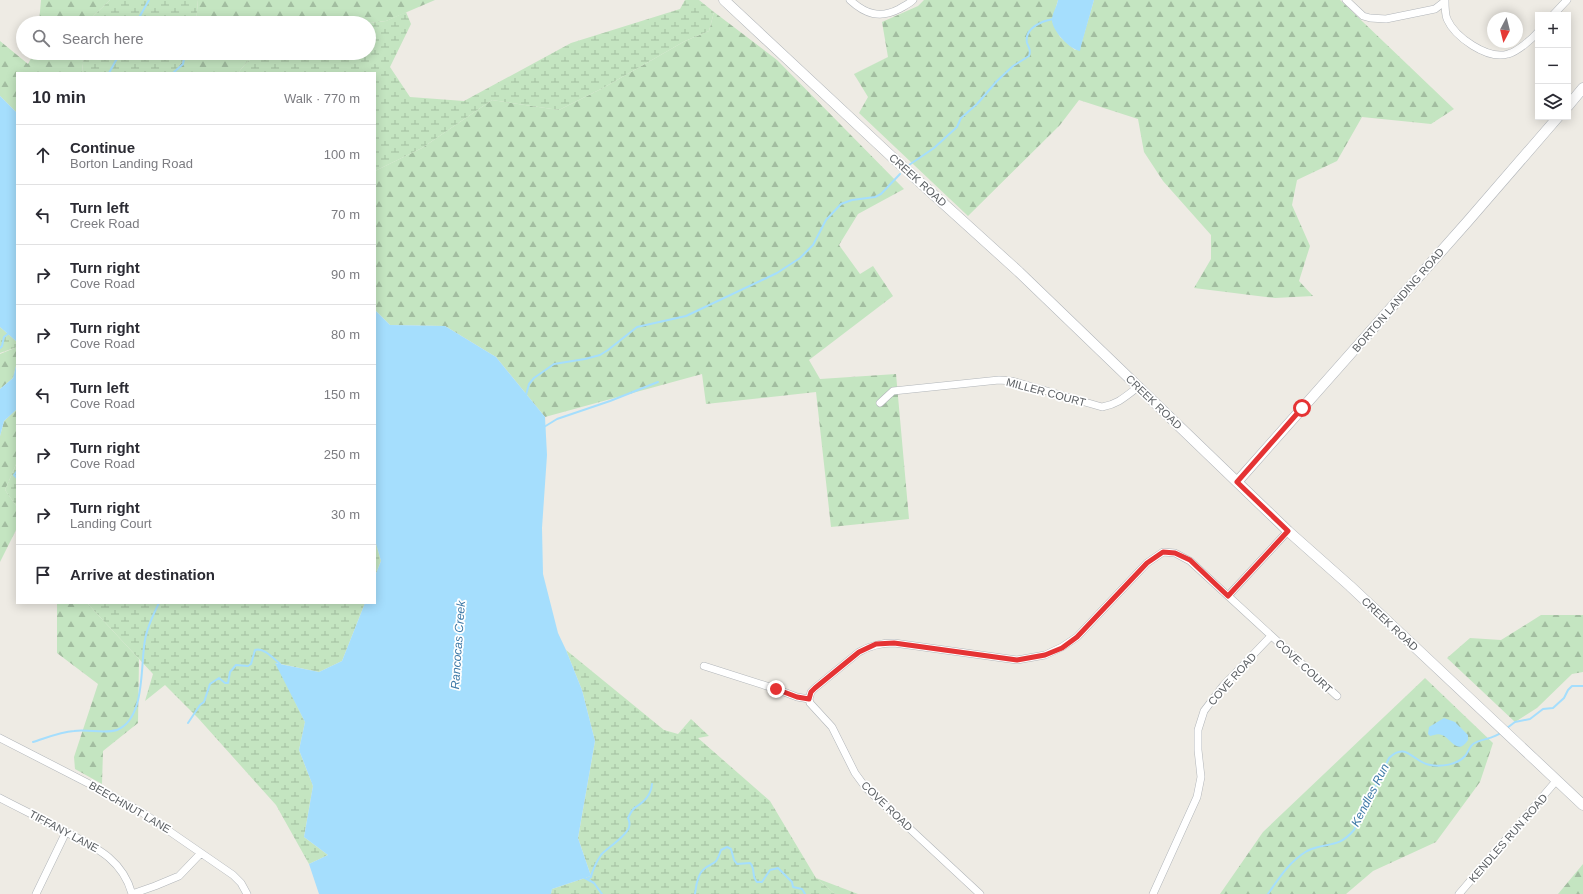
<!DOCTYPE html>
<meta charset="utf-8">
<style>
:root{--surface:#fff;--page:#f2f2f3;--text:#2b2b33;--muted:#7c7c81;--line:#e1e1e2}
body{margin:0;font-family:Arial,sans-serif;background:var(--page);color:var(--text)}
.controls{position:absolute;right:12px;top:12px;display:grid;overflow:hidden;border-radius:0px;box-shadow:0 2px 10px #0003}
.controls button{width:36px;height:36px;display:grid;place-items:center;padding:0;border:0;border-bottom:1px solid var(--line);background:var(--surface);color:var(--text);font:20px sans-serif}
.compass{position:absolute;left:1487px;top:12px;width:36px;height:36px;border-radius:50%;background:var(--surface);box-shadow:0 2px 10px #0003;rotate:187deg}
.stop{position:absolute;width:12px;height:12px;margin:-9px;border:3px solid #e53334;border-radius:50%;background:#fff}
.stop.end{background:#e53334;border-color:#fff;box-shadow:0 1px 4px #0008}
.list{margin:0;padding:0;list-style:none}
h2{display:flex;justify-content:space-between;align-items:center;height:52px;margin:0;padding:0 16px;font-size:17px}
h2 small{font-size:13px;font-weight:400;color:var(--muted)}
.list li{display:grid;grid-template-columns:26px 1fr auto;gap:12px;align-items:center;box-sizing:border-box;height:60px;padding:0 16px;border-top:1px solid var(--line)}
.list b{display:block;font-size:15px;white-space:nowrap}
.list p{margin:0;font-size:13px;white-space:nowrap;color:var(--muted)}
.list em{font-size:13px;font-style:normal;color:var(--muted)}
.icon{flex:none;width:22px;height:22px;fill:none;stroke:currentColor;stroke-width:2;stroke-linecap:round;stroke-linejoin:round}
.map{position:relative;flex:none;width:1583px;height:894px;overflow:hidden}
.search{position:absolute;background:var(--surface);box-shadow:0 2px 10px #0003;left:16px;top:16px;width:360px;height:44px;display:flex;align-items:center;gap:10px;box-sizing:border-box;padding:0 14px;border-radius:22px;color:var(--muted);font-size:15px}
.panel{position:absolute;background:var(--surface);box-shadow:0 2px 10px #0003;left:16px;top:72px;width:360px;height:532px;border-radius:0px}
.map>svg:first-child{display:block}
.forest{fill:url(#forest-firs)}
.wetland{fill:url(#wetland-marsh)}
.water{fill:#a5defd}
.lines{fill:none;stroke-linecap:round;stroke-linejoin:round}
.stream{stroke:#a5defd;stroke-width:2}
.street-casing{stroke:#b1b5b9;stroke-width:8}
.secondary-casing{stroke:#b0b4b9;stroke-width:11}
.street{stroke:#fff;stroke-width:7}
.secondary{stroke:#fff;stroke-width:10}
.route{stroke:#e53334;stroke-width:5}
.labels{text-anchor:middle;stroke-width:3.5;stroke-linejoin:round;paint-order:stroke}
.street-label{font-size:11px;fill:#5c6064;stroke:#fff}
.water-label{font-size:12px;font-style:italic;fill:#3f7aa7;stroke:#fff}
</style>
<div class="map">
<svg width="1583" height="894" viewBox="0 0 1583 894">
<defs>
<pattern id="forest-firs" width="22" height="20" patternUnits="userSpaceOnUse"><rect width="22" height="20" fill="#c4e5c1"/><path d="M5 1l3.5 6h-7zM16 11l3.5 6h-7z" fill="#a2bda0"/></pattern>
<pattern id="wetland-marsh" width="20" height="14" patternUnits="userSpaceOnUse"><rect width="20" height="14" fill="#c4e5c1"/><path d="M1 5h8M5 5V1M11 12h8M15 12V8" fill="none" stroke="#a2bda0"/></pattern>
</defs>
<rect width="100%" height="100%" fill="#eeebe4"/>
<!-- forest -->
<path class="forest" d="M41,0h69l-24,23h-47z
M198,0h237l-49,21 -17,2h-173z
M924,0h134l-6,21 8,16 15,13 5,-2 14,-48h246l114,109 -23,15 -69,-7 -25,44 -40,19 -5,25 18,41 -11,35 14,15 -38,2 -81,-10 17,-29v-24l-48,-54 -19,-29 -6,-33 -59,-19 -19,25 -92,91 -109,-103 9,-16 -14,-23 34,-17 -6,-35 36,-16z
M714,12l63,48 127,129 -46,25 -19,31 21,29 13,-8 20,30 -84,64 11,19 76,-5 13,145 -78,8 -15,-135 -110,12 -4,-30 -157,43 -49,-60 -51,-31 -55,-1 -15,-15v-139l47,-23 70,-48 67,10 44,-22 82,-47 24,-10z
M0,41l28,23 6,-11h50l-2,20h-65v40l-17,-17z
M188,53h73l-14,9 -9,11h-64z
M17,347v15l-4,16 -13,11v-35z
M17,409v53l-12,28 12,17v21l-17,34v-126l4,-15z
M57,603h30l52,56 -1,64 -35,28 -1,33 -27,-15 -1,-12 24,-73 -41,-31z
M1541,615h42v57l-11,2 -35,34 -22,14 -68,-64 23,-20 31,2z
M1425,678l68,65 -13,39 -44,60 -63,29 -27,23h-126l43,-62z
M1583,864v30h-25z
M816,878l42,16h-23z"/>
<!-- wetland -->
<path class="wetland" d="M110,0h88l-2,23h-110z
M685,0h14l15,12 -5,19 -24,10 -82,47 -44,22 -67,-10 -70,48 -47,23v-98h-137l9,-11 14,-9h108v-30l17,-2 20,-9 5,12 -21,43 20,30 54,4 107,-58 109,-34z
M84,53h104l-14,20h-92z
M0,327l17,15v5l-17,6z
M17,462v45l-12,-17z
M375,540l6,21 -6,15z
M87,603h278l-23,58 -23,11 -43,-9 29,59 -6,28 14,36 -9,51 24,18 -19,9 -33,-59 -78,-87 -33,-33 -20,16 8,-27z
M566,650l98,80 14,4 13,-15 18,17 -11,2 72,63 46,77 19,16h-284l1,-5 39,-13 -13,-38 17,-97 -13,-51z"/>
<!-- water -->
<path class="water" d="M1058,0h36l-13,46 -1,5c-10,-1 -30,-22 -28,-33 1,-6 5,-12 6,-18z
M0,96l17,17v229l-17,-15z
M375,310l15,15 55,1 51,31 49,60 2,38 -5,73 1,46 15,59 8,17 16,40 13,51 -17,97 13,38 -39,13 -1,5h-232l-10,-30 19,-9 -24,-18 9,-51 -14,-36 6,-28 -30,-59 44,9 23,-11 23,-58h10v-27l6,-15 -6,-21z
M17,362v47l-13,12 -4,15v-47l13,-11z
M1444,718l11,4 13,13v5c-11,16 -16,-1 -26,-5 -4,-2 -8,0 -12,1l-2,-2 1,-7z"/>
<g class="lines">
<!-- stream -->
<path class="stream" d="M140,16l9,7
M136,23l13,-23
M109,73l11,-20
M173,73l10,-9 1,-5 -5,-6
M909,165l25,-17 23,-21 4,-9 16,-14 20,-23 16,-15 16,-10c2,-6 0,-8 -2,-13 -3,-15 15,-22 26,-24
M0,348l2,-2 2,-9 5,-4
M526,395l3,-11 5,-6 20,-14 31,-5 15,-4 8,-5 29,-23 49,-11 91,-43 23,-15 13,-13 13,-25 15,-16 11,-4 23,-3 6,-3 19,-20
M544,427l13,-8 53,-18 48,-19
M17,471l-3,4 3,3
M188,723l12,-18 4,-3 6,-18 9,-6 6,5h3l2,-11 6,-7 12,1 3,-2 4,-14c9,-3 19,9 25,14
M1507,728l8,-6 15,-3 13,-10 10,-1 11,-10 4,-8 4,-4h11
M33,742c13,-4 27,-10 41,-11 14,-2 30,3 43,-1 29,-12 23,-64 28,-90 2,-13 8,-25 14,-37
M583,877l11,6 8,11
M587,879l4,-2c1,-6 7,-18 10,-22 6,-7 26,-19 28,-28 1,-3 0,-7 -1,-9 2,-4 4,-9 8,-11 9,-6 15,-12 16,-23
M695,894c1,-7 2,-19 8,-24 11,-10 12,-2 18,-20l6,-3 4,2 3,11 3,4 13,-1c6,6 1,13 7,19h5l8,-12 8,-2 14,14 1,5 9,2 3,5
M1268,894c11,-16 22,-33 39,-43 19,-10 30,-1 47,-21l35,-72c17,-17 24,4 41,7 11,2 27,0 35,-9 3,-3 4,-9 8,-12 9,-6 19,-4 29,-12"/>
<!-- street casing -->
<g class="street-casing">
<path id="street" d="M850,0c15,14 30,19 49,9 5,-3 10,-5 14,-9
M1346,0l17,16 7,2 16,1 49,-10 9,-7
M1445,0c0,5 0,14 2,19 8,18 40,41 61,35 9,-2 24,-15 30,-22
M1553,15l14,-15
M880,403l13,-12 106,-11 13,1 90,26c16,-3 23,-10 36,-20
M1228,596l60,-65
M704,666l72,23 21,8 12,2
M0,738l107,55 36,20 90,62 8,8 6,11
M0,798c21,11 42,21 62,32 30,16 60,27 70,64
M36,894l30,-62
M132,894l23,-8 24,-10 22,-23
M980,894l-114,-106 -11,-15 -23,-46 -22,-24 -1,-4 2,-7 4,-4 44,-36c12,-7 22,-9 35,-9l123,17 28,-5 17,-8 15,-10 70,-74 16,-11 12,1 15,8 147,135
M1153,894l44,-97 4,-20 -3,-27v-20l6,-19 19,-25 48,-50
M1459,894l97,-113"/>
</g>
<!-- secondary casing -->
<g class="secondary-casing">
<path id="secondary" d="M724,0l167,156 128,116 269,259 62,55 233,219
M1568,106l15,-18
M1237,482l231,-261 90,-104"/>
</g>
<!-- street -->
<use href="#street" class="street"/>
<!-- secondary -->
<use href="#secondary" class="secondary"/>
</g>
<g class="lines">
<!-- route -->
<path class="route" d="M776,689l21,8 12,2 2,-7 4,-4 44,-36 17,-8 18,-1 123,17 28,-5 17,-7 15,-11 70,-74 16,-11 12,1 15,7 38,36 60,-65 -51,-49 65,-74"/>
</g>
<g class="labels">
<!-- street labels -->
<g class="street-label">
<text transform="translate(918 180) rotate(42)" y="4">CREEK ROAD</text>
<text transform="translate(1398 300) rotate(-49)" y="4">BORTON LANDING ROAD</text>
<text transform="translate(1046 392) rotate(15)" y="4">MILLER COURT</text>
<text transform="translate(1154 402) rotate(44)" y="4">CREEK ROAD</text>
<text transform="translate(1390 624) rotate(43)" y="4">CREEK ROAD</text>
<text transform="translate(1304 666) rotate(43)" y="4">COVE COURT</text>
<text transform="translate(1232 679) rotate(-48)" y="4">COVE ROAD</text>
<text transform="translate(887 806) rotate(44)" y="4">COVE ROAD</text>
<text transform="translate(130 807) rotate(30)" y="4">BEECHNUT LANE</text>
<text transform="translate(64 831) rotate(28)" y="4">TIFFANY LANE</text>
<text transform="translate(1508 838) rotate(-49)" y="4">KENDLES RUN ROAD</text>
</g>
<!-- water labels -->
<g class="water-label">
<text transform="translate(458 645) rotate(-86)" y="4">Rancocas Creek</text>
<text transform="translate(1370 795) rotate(-63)" y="4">Kendles Run</text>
</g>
</g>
</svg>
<div class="controls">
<button>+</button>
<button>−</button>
<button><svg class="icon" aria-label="layers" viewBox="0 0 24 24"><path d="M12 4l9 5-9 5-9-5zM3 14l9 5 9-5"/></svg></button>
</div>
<svg class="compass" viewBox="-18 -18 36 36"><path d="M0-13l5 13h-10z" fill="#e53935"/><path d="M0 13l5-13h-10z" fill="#7c7c81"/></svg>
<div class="stop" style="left:1302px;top:408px"></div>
<div class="stop end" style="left:776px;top:689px"></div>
<div class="search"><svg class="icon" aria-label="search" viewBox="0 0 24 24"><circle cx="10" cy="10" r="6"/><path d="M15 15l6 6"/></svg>Search here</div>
<section class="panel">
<h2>10 min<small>Walk · 770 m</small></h2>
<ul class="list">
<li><svg class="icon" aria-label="ahead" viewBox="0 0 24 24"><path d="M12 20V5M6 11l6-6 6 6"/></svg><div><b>Continue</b><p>Borton Landing Road</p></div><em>100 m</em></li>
<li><svg class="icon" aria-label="left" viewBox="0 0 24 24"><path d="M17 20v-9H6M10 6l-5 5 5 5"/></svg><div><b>Turn left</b><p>Creek Road</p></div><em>70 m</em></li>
<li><svg class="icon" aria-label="right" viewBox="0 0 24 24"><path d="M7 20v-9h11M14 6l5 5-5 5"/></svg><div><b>Turn right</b><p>Cove Road</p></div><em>90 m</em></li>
<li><svg class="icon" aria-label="right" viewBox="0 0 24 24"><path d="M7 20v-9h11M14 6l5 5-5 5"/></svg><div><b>Turn right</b><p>Cove Road</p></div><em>80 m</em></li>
<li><svg class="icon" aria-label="left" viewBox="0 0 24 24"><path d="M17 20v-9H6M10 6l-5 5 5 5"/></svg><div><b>Turn left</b><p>Cove Road</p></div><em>150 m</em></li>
<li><svg class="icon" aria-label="right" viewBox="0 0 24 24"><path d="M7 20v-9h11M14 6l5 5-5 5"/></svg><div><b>Turn right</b><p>Cove Road</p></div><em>250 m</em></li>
<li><svg class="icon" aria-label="right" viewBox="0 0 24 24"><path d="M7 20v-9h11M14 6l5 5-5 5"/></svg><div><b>Turn right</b><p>Landing Court</p></div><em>30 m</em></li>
<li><svg class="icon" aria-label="arrive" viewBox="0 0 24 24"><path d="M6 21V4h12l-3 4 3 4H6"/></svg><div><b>Arrive at destination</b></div></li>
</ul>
</section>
</div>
